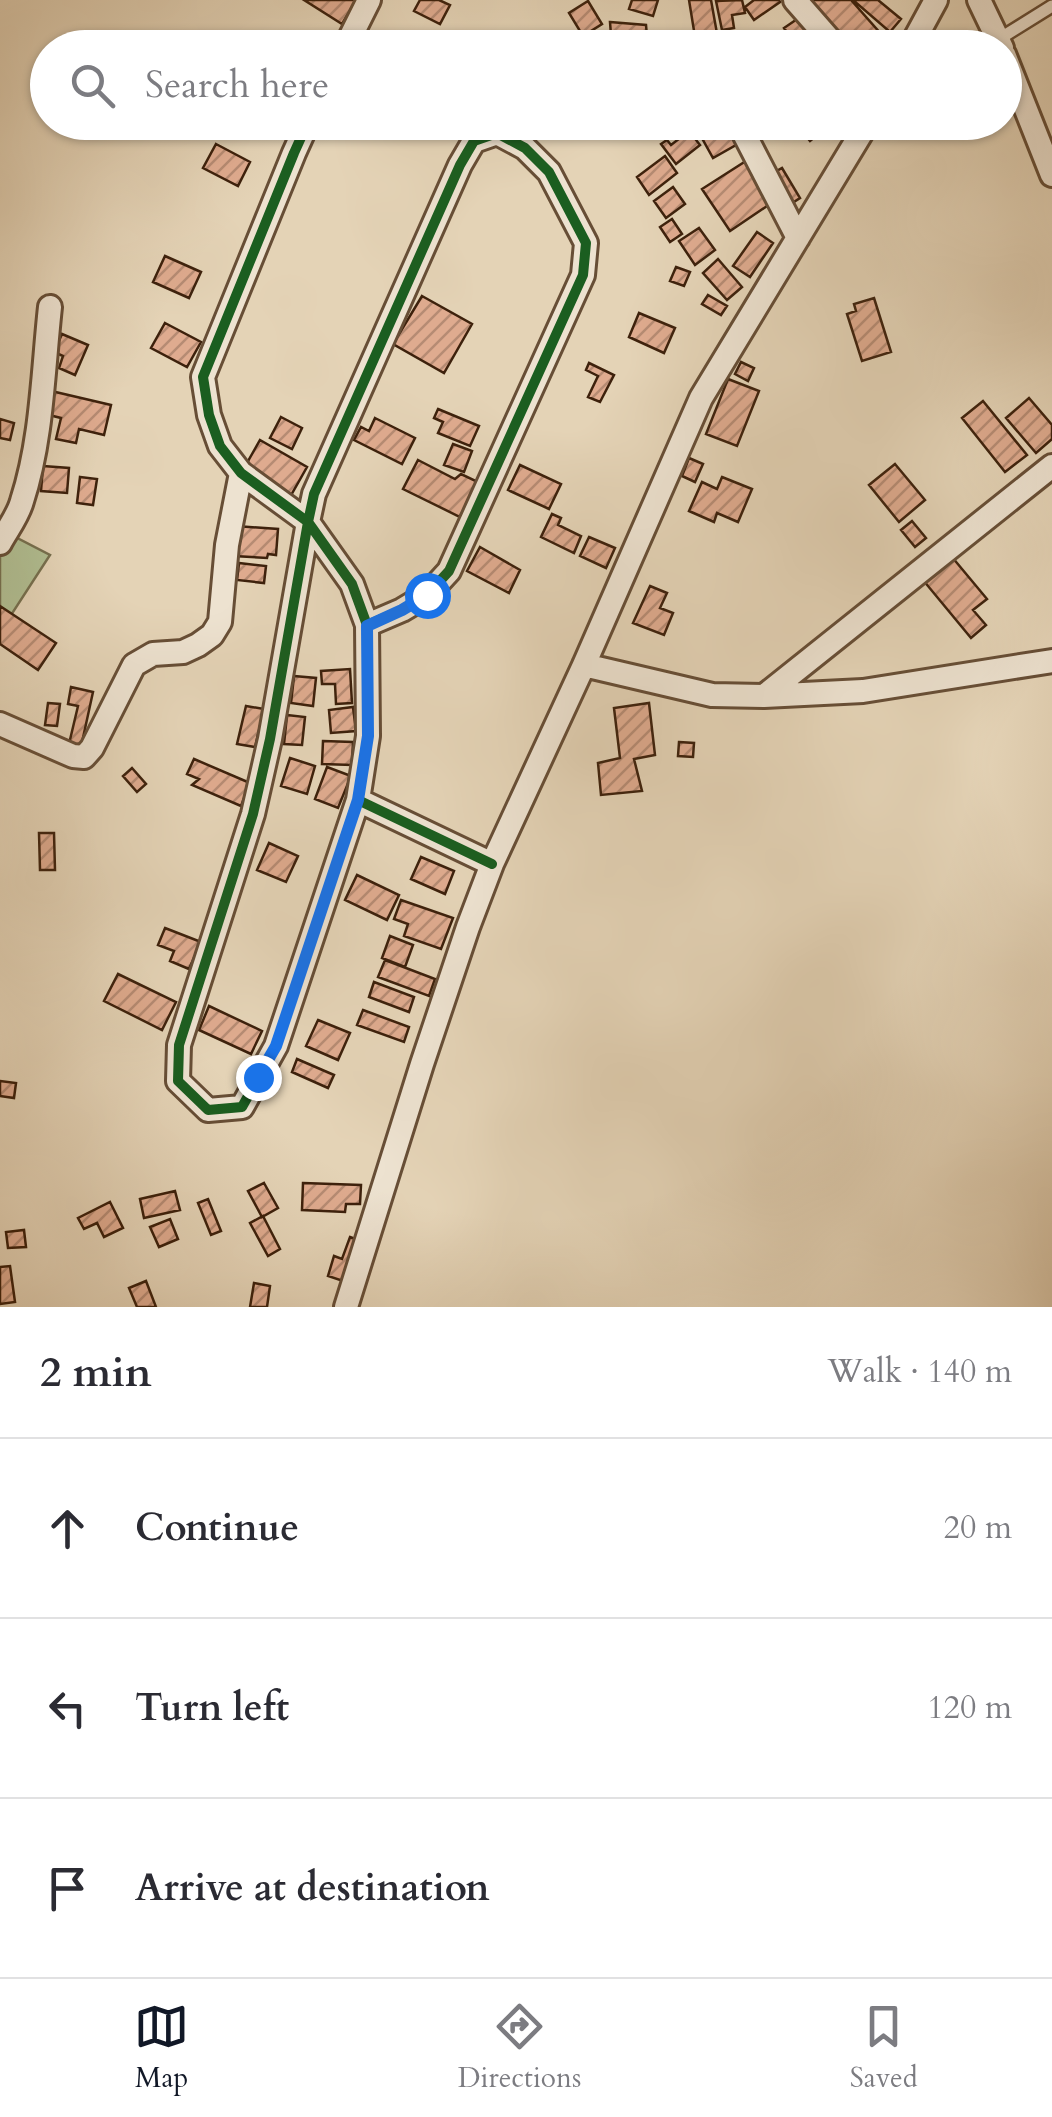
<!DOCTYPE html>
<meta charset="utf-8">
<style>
:root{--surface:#fff;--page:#f2f2f3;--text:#2b2b33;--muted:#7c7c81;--line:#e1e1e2;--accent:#111827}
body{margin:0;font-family:Cardo,serif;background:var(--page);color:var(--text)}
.stop{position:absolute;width:30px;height:30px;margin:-22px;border:8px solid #1a73e8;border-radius:50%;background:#fff}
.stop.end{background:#1a73e8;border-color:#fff;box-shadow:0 2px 10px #0008}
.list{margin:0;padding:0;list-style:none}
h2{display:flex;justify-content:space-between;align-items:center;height:130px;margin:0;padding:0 40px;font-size:42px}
h2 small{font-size:32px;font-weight:400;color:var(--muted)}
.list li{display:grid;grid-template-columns:65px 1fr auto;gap:30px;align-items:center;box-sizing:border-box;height:180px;padding:0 40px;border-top:2px solid var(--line)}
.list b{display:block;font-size:38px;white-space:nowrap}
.list em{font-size:32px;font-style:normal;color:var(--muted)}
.icon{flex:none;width:55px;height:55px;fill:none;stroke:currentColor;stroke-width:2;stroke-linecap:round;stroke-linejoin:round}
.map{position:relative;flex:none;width:1052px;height:1307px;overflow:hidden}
.search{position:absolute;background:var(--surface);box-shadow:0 2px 8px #0004;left:30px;right:30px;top:30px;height:110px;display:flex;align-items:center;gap:25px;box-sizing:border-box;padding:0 35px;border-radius:55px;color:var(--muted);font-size:38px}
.sheet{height:670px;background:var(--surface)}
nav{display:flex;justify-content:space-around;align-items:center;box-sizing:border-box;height:140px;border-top:2px solid var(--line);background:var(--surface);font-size:28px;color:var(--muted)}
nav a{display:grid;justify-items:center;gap:5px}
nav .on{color:var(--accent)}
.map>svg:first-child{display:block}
.green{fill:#b0bd91;stroke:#766f4e;stroke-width:2.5}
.building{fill:url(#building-hatch);stroke:#3d210c;stroke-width:2.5}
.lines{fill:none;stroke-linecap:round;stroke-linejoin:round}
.service-casing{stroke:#674e36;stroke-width:16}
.minor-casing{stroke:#674e36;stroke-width:28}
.service{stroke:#ede2d0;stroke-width:11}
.minor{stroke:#ede2d0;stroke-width:22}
.cycleway-casing{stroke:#ede2d0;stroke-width:16}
.cycleway{stroke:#1b5e20;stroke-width:10}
.route{stroke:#1a73e8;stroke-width:12}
</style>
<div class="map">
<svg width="1052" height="1307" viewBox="0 0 1052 1307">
<defs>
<pattern id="building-hatch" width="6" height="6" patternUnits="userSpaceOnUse" patternTransform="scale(2.5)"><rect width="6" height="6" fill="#dfab8f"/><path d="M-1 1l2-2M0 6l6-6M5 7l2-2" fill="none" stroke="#b68b73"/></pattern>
</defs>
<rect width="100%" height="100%" fill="#e4d3b6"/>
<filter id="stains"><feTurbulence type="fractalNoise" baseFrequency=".002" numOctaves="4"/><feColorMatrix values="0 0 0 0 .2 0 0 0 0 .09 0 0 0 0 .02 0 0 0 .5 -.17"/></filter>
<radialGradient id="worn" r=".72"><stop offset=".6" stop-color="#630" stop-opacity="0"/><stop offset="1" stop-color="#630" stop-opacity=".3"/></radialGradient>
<!-- green -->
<path class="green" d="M0,529l50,26 -50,77z"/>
<!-- building -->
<path class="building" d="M304,0h51l1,1 -14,23z
M420,0h19l11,5 -10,19 -26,-13z
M632,0h26l-5,16 -24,-7z
M689,0h22l7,39 -22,4z
M742,0l3,13 -13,2 2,13 -12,2 -6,-29z
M754,0h25l1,2 -26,18 -9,-13z
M804,0h47l38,43 -5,5h-17l-5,-6 -7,6h-9z
M853,0h25l23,19 -11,13z
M588,1l14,23 -19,12 -14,-23z
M806,13l12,17 -22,16 -12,-18z
M610,22l36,3 2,23h-36z
M681,35l8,13h-29z
M692,122h37l-31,14z
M753,122h26l-17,13z
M802,122h29l1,1 -22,18 -12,-15z
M733,124l10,17 -30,17 -10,-18z
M689,131l11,14 -24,19 -15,-20 6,-4 4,5z
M216,144l34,18 -12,24 -35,-18z
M665,156l12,17 -28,22 -12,-18z
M746,161l27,41 -43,29 -28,-42z
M782,168l18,30 -14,9 -18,-31z
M673,187l12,17 -19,14 -12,-17z
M672,219l10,15 -12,8 -10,-15z
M699,228l16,22 -20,15 -16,-24z
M757,232l16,11 -23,34 -17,-11z
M165,256l36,16 -12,26 -36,-16z
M718,259l24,28 -15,13 -24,-27z
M676,267l14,5 -6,14 -14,-5z
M708,295l19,11 -6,9 -19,-11z
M422,296l50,28 -28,49 -51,-29z
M874,298l17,54 -29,9 -15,-47 9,-3 -2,-7z
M639,313l36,15 -11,25 -35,-16z
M165,323l36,19 -14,25 -36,-19z
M62,334l26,11 -13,30 -16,-7 4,-12 -9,-4z
M741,362l13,6 -6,13 -13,-7z
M589,363l25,12 -14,27 -12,-5 10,-21 -12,-6z
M728,379l31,12 -22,55 -31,-12z
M47,390l64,15 -7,30 -25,-6 -3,14 -20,-4 5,-21 -20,-5z
M1029,398l23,27v14l-16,14 -30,-35z
M983,401l44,54 -22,17 -43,-54z
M438,409l41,17 -9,20 -32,-13 5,-11 -9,-4z
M281,417l21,11 -10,21 -22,-11z
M375,418l40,20 -13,26 -48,-24 7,-13 8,4z
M0,419l14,4 -4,17 -10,-2z
M260,440l47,27 -17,30 -47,-27z
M453,444l19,7 -8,21 -20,-7z
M689,458l14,6 -8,18 -13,-6z
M418,460l37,19 6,-5 17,8 -18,35 -57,-28z
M895,464l30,36 -26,22 -30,-37z
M520,465l41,19 -12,25 -41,-19z
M43,466l26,2 -2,25 -26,-2z
M80,477l17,2 -4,26 -16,-2z
M722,477l30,12 -14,33 -21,-9 -3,9 -25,-11 13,-29 15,7z
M552,514l9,4 -3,7 23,11 -7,17 -33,-16z
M912,521l14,17 -11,9 -14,-17z
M236,526l42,3 -2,26 -8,-1 -1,4 -33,-2z
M589,537l26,11 -9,20 -26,-12z
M480,547l40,23 -11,23 -42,-22z
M952,557l35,42 -14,11 13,15 -15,13 -48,-58z
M239,563l27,3 -2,17 -27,-3z
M650,586l17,7 -7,15 13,5 -9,22 -31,-12z
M0,606l56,37 -18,27 -38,-26z
M350,669l2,34 -16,1 -1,-20h-13l-1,-13z
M294,676l22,2 -3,28 -22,-3z
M71,687l22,5 -12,55 -12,-3 9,-38 -10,-2z
M48,703l12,1 -3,22 -12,-1z
M649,703l6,52 -21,4 8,32 -41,4 -3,-32 22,-5 -6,-50z
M246,706l18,3 -9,38 -18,-3z
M353,707l3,24 -25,2 -2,-23z
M287,715l18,2 -3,28 -18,-1z
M323,741l30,1 -1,23 -30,-1z
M679,742l15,1 -1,14 -15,-1z
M290,758l25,8 -8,28 -26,-8z
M194,759l56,24 -9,23 -49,-21 7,-6 -12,-5z
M327,767l24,9 -13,32 -23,-9z
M132,768l14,16 -9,8 -14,-16z
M39,833h15l1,37h-15z
M269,843l29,13 -12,26 -29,-12z
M421,857l33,14 -9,23 -34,-15z
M357,875l42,20 -12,25 -42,-20z
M401,900l52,18 -12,31 -37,-13 4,-12 -14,-5z
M165,928l36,14 -12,27 -19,-8 4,-10 -16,-6z
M390,936l23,9 -8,22 -23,-9z
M385,960l50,19 -6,17 -51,-19z
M118,974l58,28 -14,28 -58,-29z
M374,982l40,15 -5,15 -40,-15z
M209,1006l53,25 -11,23 -52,-24z
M363,1010l46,17 -5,15 -47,-17z
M318,1020l32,13 -12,27 -32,-14z
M297,1059l37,16 -6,13 -36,-16z
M0,1081l16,2 -2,15 -14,-2z
M264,1183l14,25 -16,9 -14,-26z
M303,1183l58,2 -1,19h-14l-1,8 -43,-2z
M175,1191l5,19 -36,8 -4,-19z
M208,1199l13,32 -10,4 -13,-32z
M110,1202l13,26 -19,9 -7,-14 -13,6 -6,-11z
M263,1216l17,33 -12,7 -18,-33z
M170,1219l8,20 -19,8 -9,-20z
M24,1230l2,17 -18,1 -2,-16z
M350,1237l8,3 -15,41 -15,-5 6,-20 8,3z
M10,1266l5,36 -15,2v-37z
M146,1281l10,26h-19l-8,-19z
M254,1283l16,3 -3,21h-17z"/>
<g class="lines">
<!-- service casing -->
<g class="service-casing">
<path id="service" d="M999,39l53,-33"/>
</g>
<!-- minor casing -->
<g class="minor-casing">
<path id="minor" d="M795,0l42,48
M979,0l23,48
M345,48l24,-48
M910,48l26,-48
M1004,54l48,121
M308,122l-14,31 -91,224 6,38 11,31 21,27 67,49 44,62 15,41 35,-15 25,-15 22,-24 134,-296 3,-32 -37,-71 -24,-24 -28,-15 -23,8 -14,24 -146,329 -6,28 -38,217 -17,75 -74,231 -1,36 30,29 34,-3 34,-61 82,-246 134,64
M738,122l60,116
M0,543c7,-13 18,-27 22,-42 20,-61 21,-130 28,-194
M584,665l128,30 52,1 99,-5 189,-30
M764,696l288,-230
M0,724l73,32 11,1 8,-9 42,-83 19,-11 30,-2 15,-7 14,-10 8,-13 7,-77 14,-72
M358,800l10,-64 -1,-111
M346,1307l76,-243 46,-137 24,-63 92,-199 117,-267 167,-276"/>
</g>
<!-- service -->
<use href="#service" class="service"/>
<!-- minor -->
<use href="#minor" class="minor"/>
<!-- cycleway casing -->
<g class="cycleway-casing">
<path id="cycleway" d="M308,122l-14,31 -91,224 6,38 11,31 21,27 67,49 44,62 15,41 35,-15 25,-15 22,-24 134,-296 3,-32 -37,-71 -24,-24 -28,-15 -23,8 -14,24 -146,329 -6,28 -38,217 -17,75 -74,231 -1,36 30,29 34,-3 34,-61 82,-246 134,64"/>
</g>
<!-- cycleway -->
<use href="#cycleway" class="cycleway"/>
</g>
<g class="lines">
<!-- route -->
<path class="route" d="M258,1077l18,-31 82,-246 10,-64 -1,-110 35,-16 25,-15"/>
</g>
<rect width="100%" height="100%" filter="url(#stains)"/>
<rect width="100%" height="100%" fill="url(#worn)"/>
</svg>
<div class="stop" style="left:427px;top:595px"></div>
<div class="stop end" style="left:258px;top:1077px"></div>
<div class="search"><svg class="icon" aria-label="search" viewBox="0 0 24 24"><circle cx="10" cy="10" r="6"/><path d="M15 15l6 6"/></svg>Search here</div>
</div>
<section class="sheet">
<h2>2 min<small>Walk · 140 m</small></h2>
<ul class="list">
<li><svg class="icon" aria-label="ahead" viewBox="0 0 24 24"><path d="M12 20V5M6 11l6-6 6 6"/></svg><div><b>Continue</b></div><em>20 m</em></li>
<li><svg class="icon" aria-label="left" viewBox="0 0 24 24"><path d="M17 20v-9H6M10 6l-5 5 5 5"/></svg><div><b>Turn left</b></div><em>120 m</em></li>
<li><svg class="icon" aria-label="arrive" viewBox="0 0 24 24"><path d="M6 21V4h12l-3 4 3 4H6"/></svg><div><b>Arrive at destination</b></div></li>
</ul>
</section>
<nav>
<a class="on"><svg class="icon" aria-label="map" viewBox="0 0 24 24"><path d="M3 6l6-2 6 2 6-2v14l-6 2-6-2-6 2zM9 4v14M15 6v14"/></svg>Map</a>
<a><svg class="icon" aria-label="directions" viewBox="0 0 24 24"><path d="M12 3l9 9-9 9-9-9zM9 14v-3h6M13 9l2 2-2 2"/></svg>Directions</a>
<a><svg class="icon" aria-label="saved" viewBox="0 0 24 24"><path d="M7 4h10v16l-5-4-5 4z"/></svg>Saved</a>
</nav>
